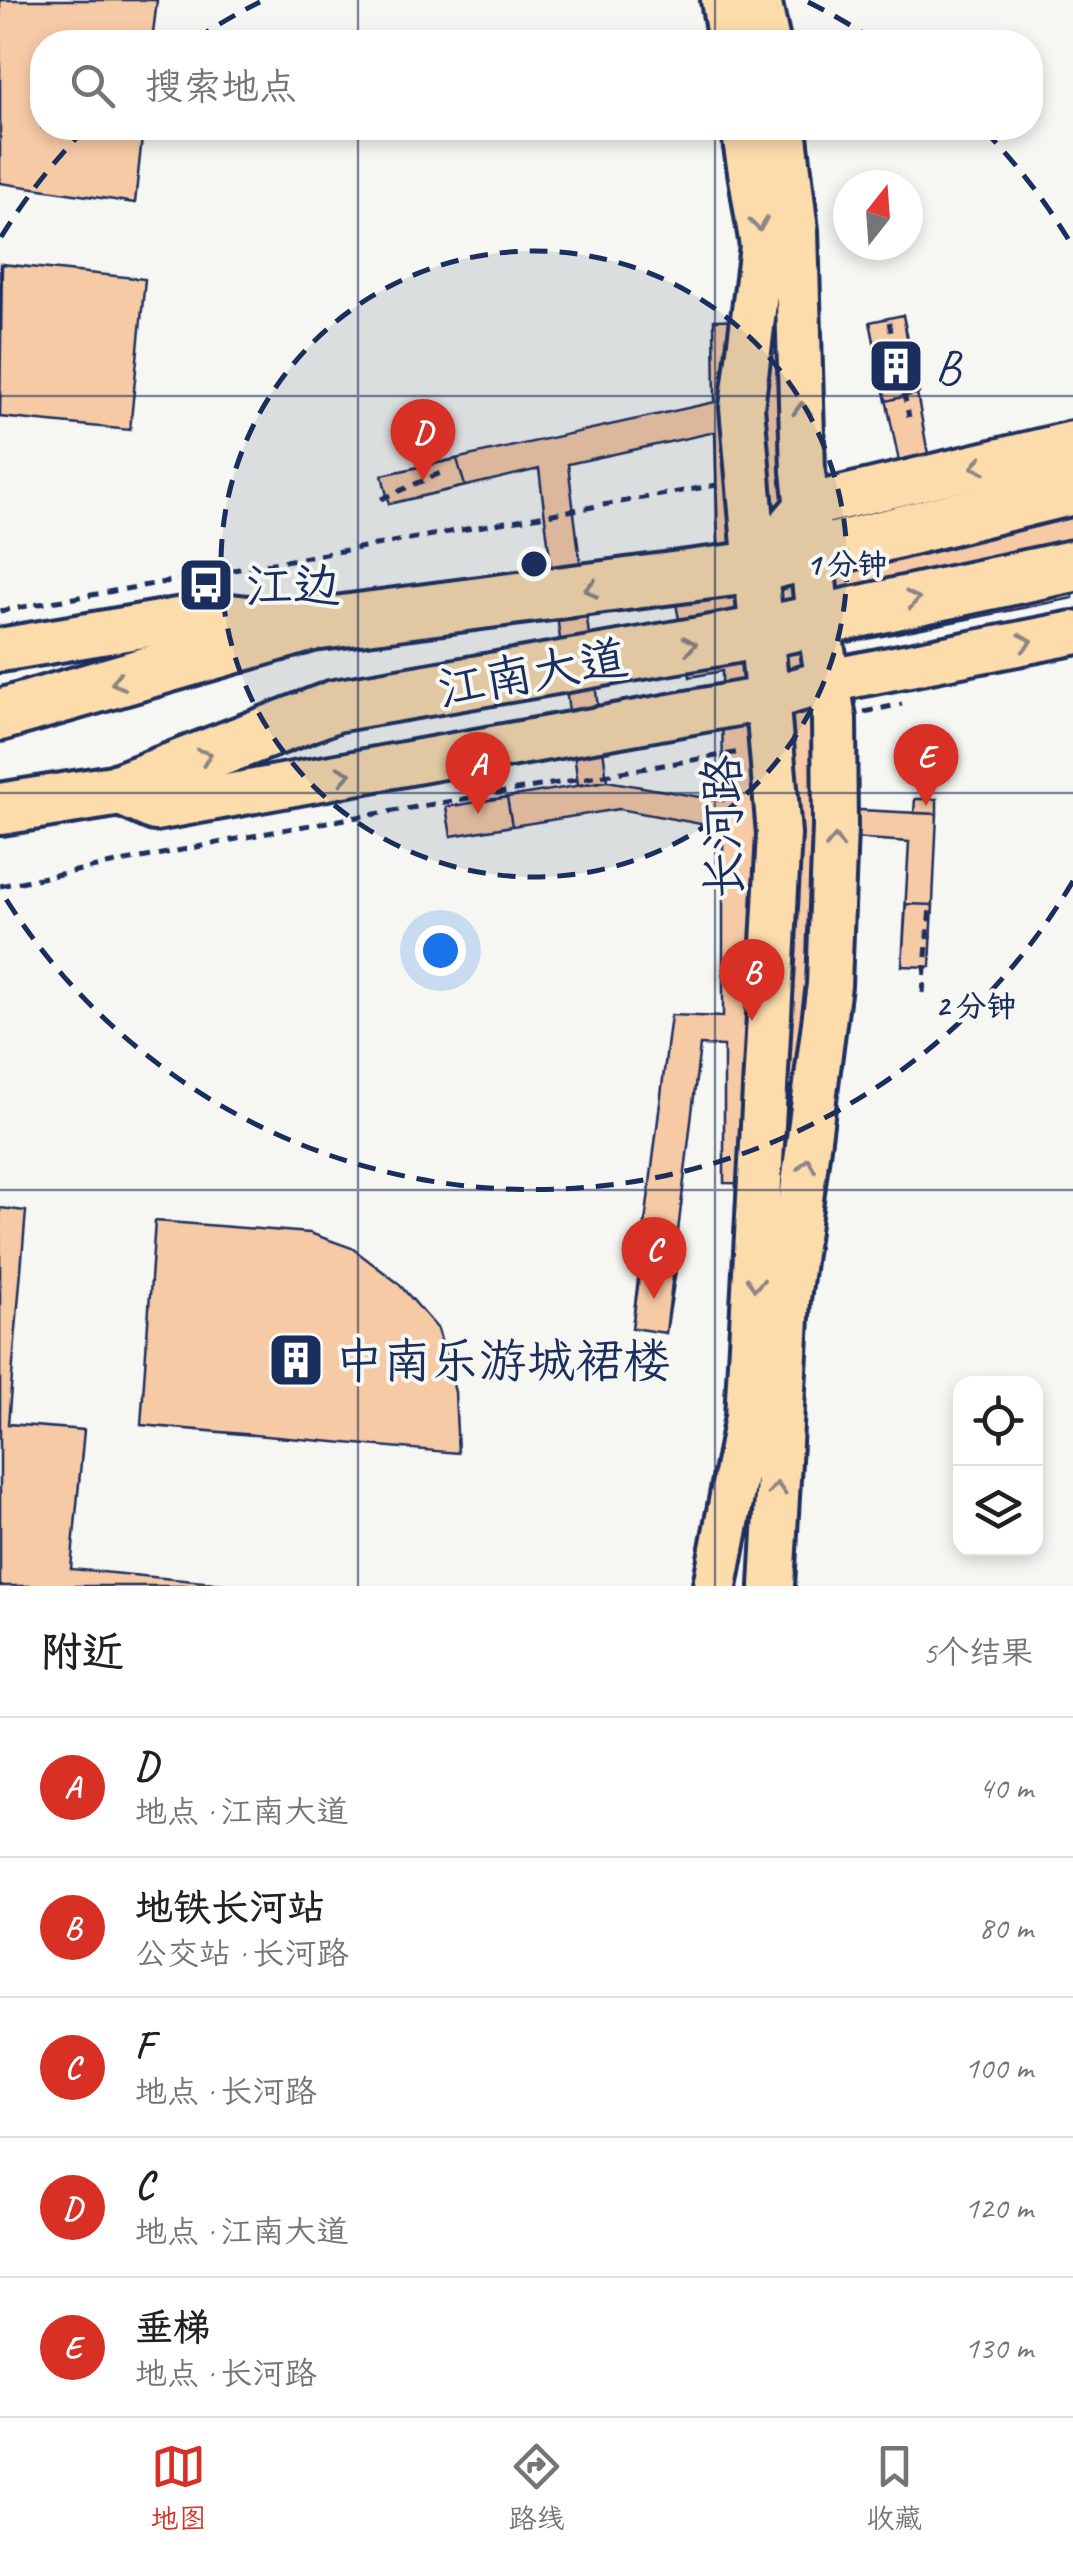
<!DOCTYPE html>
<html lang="zh">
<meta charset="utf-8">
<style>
:root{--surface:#fff;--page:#f6f6f6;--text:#202124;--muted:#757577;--line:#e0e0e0;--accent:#d93025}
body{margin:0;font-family:Caveat,"LXGW WenKai TC",sans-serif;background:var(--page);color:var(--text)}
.controls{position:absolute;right:30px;bottom:30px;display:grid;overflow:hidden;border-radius:20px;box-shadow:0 5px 15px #0003}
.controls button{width:90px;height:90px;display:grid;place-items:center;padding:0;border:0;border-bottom:2px solid var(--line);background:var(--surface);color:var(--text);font:50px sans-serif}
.compass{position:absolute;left:833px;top:170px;width:90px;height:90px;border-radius:50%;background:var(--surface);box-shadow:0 5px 15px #0003;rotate:17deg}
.you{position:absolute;left:440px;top:950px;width:35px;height:35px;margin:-25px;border:8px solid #fff;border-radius:50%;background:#1a73e8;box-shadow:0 0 0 15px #1a73e833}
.badge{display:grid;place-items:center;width:65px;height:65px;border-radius:50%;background:var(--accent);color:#fff;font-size:32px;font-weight:700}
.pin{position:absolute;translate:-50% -82px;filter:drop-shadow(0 2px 5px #0008)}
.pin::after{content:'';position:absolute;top:52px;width:35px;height:30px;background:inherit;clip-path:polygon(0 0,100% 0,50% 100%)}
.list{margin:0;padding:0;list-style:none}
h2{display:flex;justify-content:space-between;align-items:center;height:130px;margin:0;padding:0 40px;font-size:42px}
h2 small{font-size:32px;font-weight:400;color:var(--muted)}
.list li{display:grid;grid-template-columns:65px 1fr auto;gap:30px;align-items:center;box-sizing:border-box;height:140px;padding:0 40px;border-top:2px solid var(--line)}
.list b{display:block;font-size:38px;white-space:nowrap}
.list p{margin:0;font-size:32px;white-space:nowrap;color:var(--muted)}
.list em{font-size:32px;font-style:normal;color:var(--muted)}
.icon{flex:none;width:55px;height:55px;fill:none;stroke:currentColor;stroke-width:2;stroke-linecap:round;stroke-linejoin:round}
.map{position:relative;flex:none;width:1073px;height:1586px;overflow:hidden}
.search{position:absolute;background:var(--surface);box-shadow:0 5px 15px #0003;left:30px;right:30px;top:30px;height:110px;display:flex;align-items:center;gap:25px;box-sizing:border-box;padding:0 35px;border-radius:40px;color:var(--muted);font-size:38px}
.sheet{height:830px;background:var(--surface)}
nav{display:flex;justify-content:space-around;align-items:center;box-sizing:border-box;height:140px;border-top:2px solid var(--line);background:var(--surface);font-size:28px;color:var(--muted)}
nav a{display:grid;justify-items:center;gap:5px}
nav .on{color:var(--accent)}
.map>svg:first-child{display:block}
.building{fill:#f7caa6;stroke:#1b2f5e;stroke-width:2.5}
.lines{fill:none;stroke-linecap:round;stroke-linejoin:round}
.major-casing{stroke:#1b2f5e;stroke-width:50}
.highway-casing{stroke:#1b2f5e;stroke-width:58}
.path{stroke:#1b2f5e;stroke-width:5;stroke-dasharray:10 8;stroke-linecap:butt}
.major{stroke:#fddcac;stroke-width:42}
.highway{stroke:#fddcac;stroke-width:50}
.oneway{stroke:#8c8685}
.grid{fill:none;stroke:#1b2f5e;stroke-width:2.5;stroke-opacity:0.55}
.ring{fill:none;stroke:#1b2f5e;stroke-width:5;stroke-dasharray:18 12}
.labels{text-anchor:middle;stroke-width:8;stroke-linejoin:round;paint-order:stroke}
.poi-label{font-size:48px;fill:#1b2f5e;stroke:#f6f6f2;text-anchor:start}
.street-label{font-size:48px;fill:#1b2f5e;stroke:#f6f6f2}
.centre{fill:#1b2f5e;stroke:#f6f6f2;stroke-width:5}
.ring-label{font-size:30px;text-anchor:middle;font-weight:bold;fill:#1b2f5e;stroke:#f6f6f2;stroke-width:8;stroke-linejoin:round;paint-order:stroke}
</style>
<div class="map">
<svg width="1073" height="1586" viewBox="0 0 1073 1586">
<rect width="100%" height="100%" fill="#f6f6f2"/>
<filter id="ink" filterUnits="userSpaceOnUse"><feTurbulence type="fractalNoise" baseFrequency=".01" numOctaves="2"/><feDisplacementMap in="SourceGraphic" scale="20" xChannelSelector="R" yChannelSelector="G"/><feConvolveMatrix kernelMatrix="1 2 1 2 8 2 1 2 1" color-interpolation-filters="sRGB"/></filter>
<g filter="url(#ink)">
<!-- building -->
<path class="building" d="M0,0h157l-5,42h-110v86h101l-8,75 -135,-20z
M0,264l145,15 -15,151 -130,-13z
M2,264l143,15 -15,151 -130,-13z
M903,315l39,217 131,-27v93l-251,50v160l115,6 -7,153 -28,-1 7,-124 -85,-6 -8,348 -92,-1v-137l-24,-1 -34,288 -34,-5 39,-313 52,2v-189l-104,-19 -168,27 -5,-29 161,-26 116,20 -1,-130 -32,6 -17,-89 46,-10 -4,-146 -147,32 39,317 -29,4 -39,-316 -150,35 -7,-29 333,-73 -1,-82 94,-2 7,239 100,-19 -45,-216z
M903,315l16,78 -33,8 -16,-79z
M457,459l8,27 -76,18 -7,-29z
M507,797l5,29 -61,10 -5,-29z
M915,799h22v15l-23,-1z
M906,904l27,1 -3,62 -28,-1z
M0,1208l26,3 -18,213 76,6 -13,139 173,17h-244z
M0,1208l26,3 -18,213 76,6 -13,139 173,17h-244z
M155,1221l155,12 42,15 46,35 40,46 17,63 3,61 -317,-28z
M641,1265l35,5 -10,63 -34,-5z"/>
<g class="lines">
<!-- major casing -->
<g class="major-casing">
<path id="major" d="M723,0l7,42
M759,0l9,42
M790,526l17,-20 266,-63
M0,650l213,-36 89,10
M114,791l41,18 615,-111 58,-17 245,-48
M715,1586l32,-169 32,-583 -37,-427 20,-161 -19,-118
M772,1586l16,-287 41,-314 6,-158 -1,-108 -16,-100 -15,-148 -7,-240 -12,-103"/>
</g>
<!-- highway casing -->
<g class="highway-casing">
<path id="highway" d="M0,715l312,-90 445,-58 316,-78
M0,809l114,-18 221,-85 429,-74 309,-66"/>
</g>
<!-- path -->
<path class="path" d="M889,322l20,95
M381,499l64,-28
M0,611l717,-126
M864,712l38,-8
M0,886l293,-58 447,-76
M923,993l7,-87"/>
<!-- major -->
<use href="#major" class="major"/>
<!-- highway -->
<use href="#highway" class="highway"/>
</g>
<!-- one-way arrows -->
<defs><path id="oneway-chevron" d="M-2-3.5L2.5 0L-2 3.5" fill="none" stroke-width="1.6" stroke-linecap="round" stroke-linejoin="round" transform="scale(2.5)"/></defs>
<g class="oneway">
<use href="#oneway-chevron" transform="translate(759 224) rotate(81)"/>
<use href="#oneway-chevron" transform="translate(802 409) rotate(-92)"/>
<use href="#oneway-chevron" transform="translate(978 466) rotate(167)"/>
<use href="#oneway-chevron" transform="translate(591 589) rotate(173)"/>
<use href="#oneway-chevron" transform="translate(913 599) rotate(-12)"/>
<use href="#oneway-chevron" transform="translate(1026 642) rotate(-11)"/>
<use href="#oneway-chevron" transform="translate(690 645) rotate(-10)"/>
<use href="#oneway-chevron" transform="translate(118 682) rotate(164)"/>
<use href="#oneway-chevron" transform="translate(205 756) rotate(-21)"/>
<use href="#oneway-chevron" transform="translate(344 775) rotate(-10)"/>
<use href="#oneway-chevron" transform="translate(835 842) rotate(-88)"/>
<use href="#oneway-chevron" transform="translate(807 1165) rotate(-82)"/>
<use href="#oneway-chevron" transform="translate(755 1284) rotate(94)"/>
<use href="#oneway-chevron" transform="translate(777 1489) rotate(-87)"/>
</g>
</g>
<!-- grid -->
<path class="grid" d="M358,0v42M715,0v42M358,128v1458M715,128v1458M0,396h1073M0,793h1073M0,1190h1073"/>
<!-- distance rings -->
<circle cx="534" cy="564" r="313" fill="#1b2f5e" fill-opacity=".12"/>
<g class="ring">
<circle cx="534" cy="564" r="313"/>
<path d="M1073 881A625 625 0 0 1 1 891M1 237A625 625 0 0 1 84 130M194 40A625 625 0 0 1 260 2M808 2A625 625 0 0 1 874 40M984 130A625 625 0 0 1 1073 247"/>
</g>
<!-- icons -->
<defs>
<g id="building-square" transform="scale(2.875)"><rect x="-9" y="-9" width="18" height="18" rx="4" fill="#1b2f5e" stroke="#f6f6f2"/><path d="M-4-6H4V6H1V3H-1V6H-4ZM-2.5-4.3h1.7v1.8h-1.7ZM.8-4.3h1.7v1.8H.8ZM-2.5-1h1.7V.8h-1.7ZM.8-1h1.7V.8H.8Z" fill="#fff"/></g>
<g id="bus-square" transform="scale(2.875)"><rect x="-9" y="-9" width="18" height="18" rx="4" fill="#1b2f5e" stroke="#f6f6f2"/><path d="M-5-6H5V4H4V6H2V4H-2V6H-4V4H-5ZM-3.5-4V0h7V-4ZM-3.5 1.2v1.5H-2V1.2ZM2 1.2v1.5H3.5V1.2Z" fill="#fff"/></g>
</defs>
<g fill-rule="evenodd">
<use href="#building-square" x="896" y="366"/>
<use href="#bus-square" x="206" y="585"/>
<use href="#building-square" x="296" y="1360"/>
</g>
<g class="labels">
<!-- poi labels -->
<g class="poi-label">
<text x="935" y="383">B</text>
<text x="245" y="602">江边</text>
<text x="335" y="1377">中南乐游城裙楼</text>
</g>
<!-- street labels -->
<g class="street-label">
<text transform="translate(532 672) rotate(-10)" y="17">江南大道</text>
<text transform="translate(722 827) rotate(-91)" y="17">长河路</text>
</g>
</g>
<circle cx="534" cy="564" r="15" class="centre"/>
<g class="ring-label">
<text x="847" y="574">1 分钟</text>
<text x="976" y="1016">2 分钟</text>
</g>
</svg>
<div class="controls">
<button><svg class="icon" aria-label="locate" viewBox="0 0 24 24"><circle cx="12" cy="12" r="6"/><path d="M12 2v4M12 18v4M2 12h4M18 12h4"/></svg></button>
<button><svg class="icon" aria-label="layers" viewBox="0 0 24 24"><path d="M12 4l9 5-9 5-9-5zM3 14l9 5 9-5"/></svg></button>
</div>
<svg class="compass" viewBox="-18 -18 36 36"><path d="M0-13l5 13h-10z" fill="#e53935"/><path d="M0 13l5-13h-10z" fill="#757577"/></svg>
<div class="you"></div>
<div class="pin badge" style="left:478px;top:814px">A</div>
<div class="pin badge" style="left:752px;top:1021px">B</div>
<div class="pin badge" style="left:654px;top:1299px">C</div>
<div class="pin badge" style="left:423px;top:481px">D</div>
<div class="pin badge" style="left:926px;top:806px">E</div>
<div class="search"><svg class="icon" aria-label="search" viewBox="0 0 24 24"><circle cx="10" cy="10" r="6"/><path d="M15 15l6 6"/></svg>搜索地点</div>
</div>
<section class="sheet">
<h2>附近<small>5个结果</small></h2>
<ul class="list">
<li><span class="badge">A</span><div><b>D</b><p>地点 · 江南大道</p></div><em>40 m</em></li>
<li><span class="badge">B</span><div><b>地铁长河站</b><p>公交站 · 长河路</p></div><em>80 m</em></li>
<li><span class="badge">C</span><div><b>F</b><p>地点 · 长河路</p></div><em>100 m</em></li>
<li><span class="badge">D</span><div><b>C</b><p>地点 · 江南大道</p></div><em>120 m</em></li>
<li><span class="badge">E</span><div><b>垂梯</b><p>地点 · 长河路</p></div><em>130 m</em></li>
</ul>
</section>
<nav>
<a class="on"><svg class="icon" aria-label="map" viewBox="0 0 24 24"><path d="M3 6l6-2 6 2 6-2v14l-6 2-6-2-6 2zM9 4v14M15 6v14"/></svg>地图</a>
<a><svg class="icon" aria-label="directions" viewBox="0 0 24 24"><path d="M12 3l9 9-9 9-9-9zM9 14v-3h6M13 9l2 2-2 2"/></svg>路线</a>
<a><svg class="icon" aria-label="saved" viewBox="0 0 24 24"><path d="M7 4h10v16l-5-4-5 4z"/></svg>收藏</a>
</nav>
